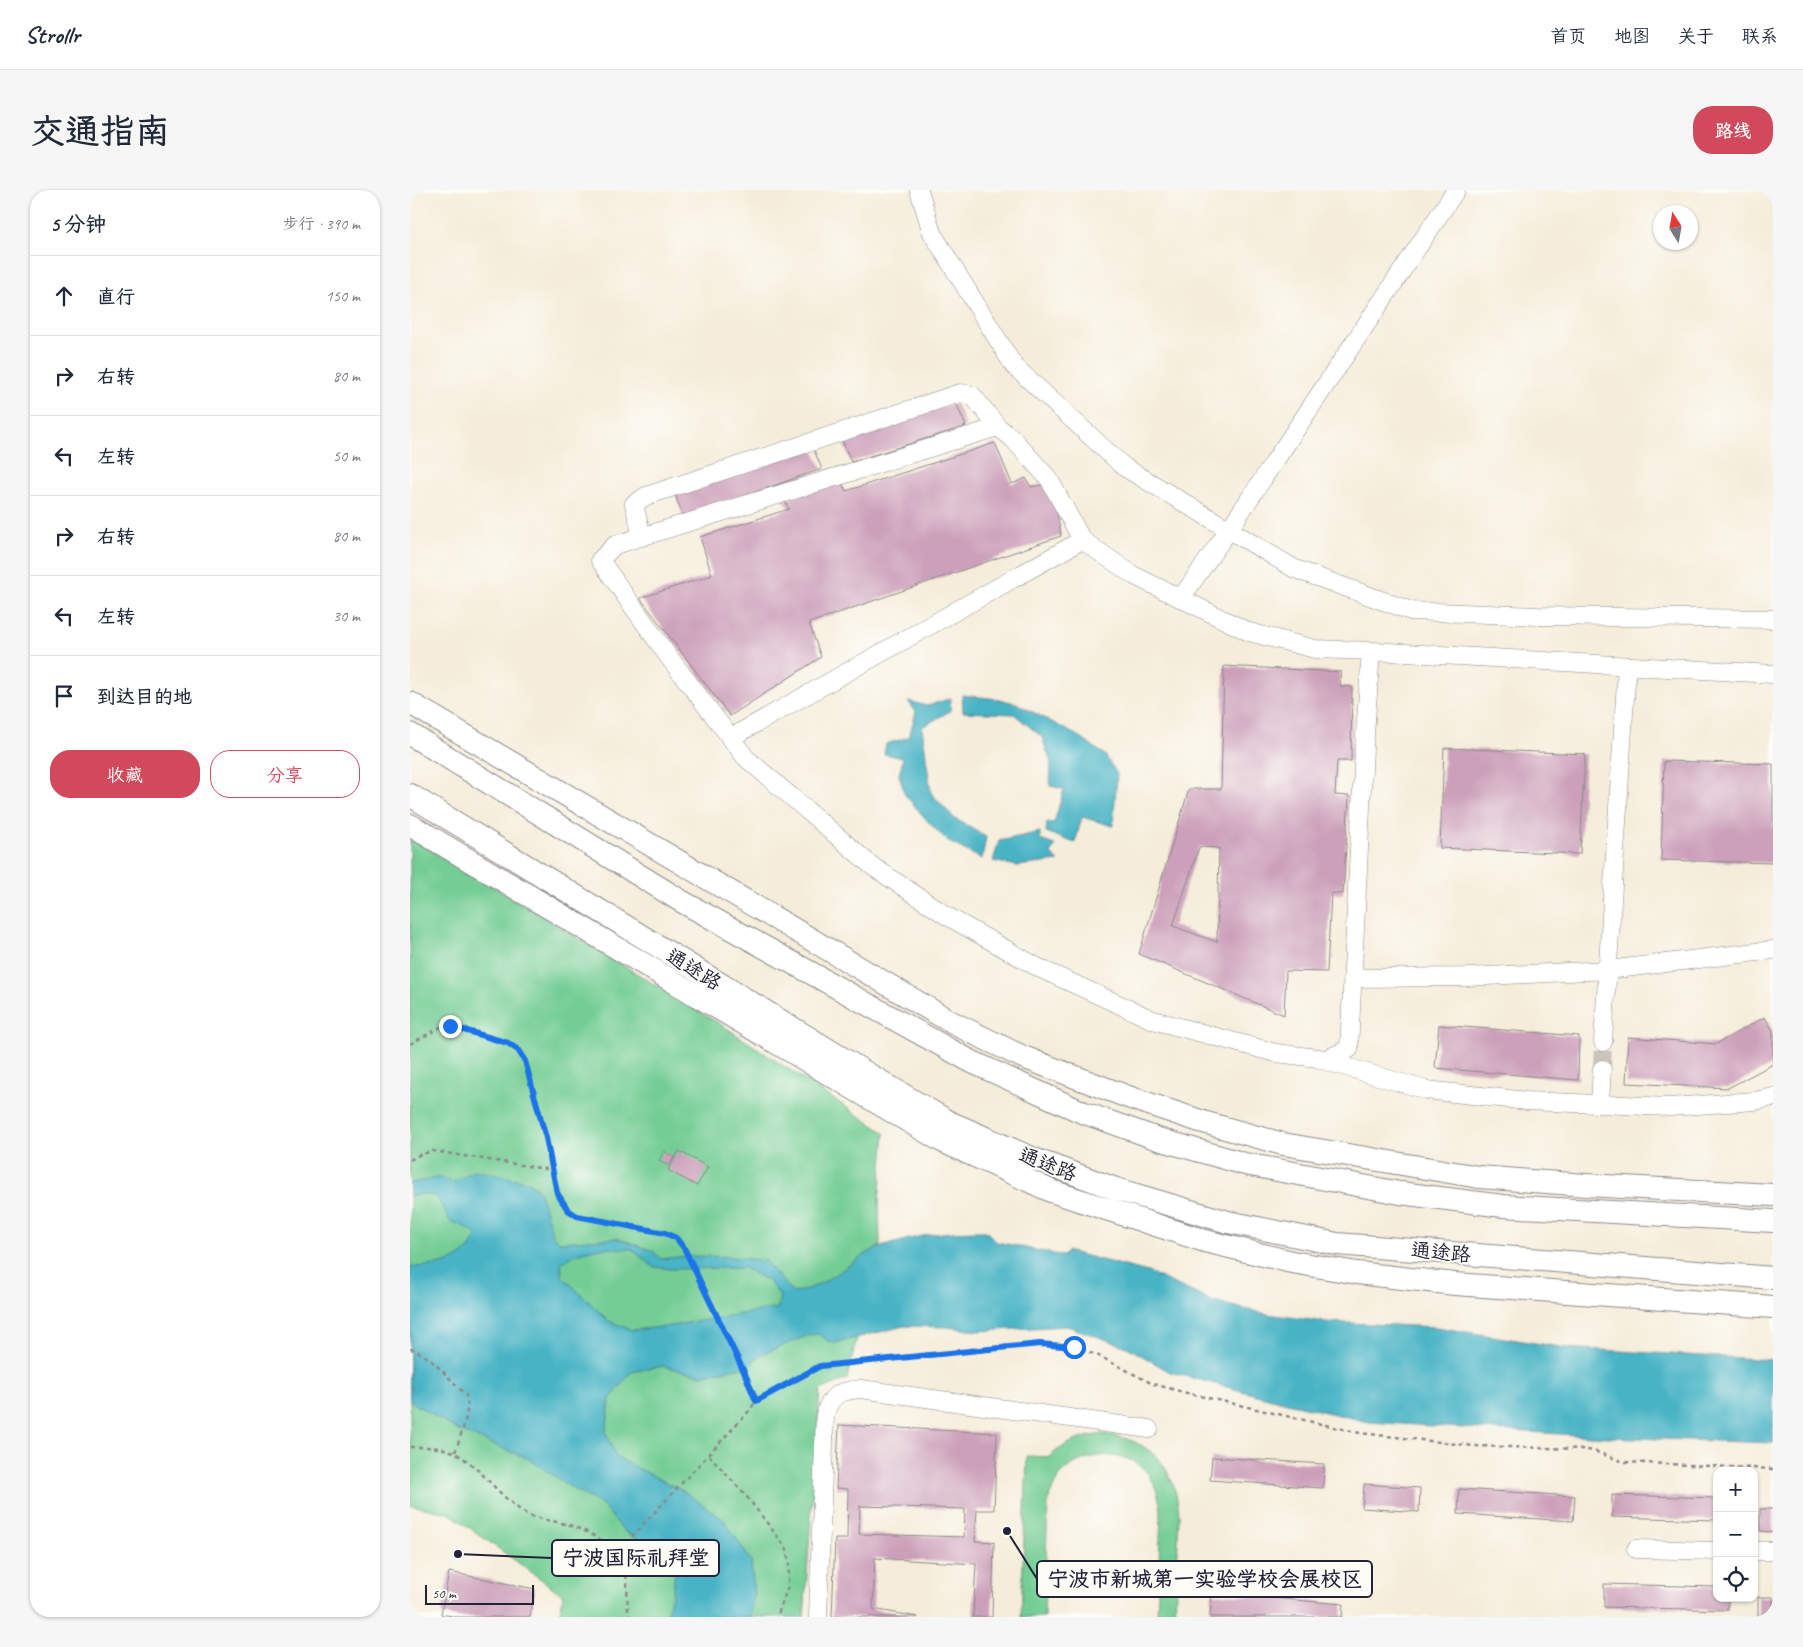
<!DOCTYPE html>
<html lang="zh">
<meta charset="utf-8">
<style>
:root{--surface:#fff;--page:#f6f6f7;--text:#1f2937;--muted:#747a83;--line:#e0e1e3;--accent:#d1495b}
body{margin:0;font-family:Caveat,"LXGW WenKai TC",sans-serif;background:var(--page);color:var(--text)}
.controls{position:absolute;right:15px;bottom:15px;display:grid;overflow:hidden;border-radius:10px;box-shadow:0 1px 4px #0004}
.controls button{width:45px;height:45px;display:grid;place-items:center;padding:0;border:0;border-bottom:1px solid var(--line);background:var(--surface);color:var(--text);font:25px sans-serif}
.compass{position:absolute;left:1243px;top:15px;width:45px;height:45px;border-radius:50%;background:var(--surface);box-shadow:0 1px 4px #0004;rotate:349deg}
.scale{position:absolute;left:15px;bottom:12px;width:109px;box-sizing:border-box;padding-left:5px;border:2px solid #22223b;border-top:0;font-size:14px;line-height:18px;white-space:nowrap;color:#22223b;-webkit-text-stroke:4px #fdfcf7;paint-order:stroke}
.stop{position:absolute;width:15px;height:15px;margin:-11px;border:4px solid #1a73e8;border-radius:50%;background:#fff}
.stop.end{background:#1a73e8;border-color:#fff;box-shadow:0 1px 5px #0008}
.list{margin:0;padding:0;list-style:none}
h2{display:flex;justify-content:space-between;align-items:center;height:65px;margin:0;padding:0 20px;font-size:21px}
h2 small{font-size:16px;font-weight:400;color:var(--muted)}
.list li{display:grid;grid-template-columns:32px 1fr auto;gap:15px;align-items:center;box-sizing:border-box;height:80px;padding:0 20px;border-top:1px solid var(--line)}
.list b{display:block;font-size:19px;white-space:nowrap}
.list em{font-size:16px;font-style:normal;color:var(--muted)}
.actions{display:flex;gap:10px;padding:15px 20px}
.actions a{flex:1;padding:11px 0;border:1px solid var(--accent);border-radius:20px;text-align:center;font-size:18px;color:var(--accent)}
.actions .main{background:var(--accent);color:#fff}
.icon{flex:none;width:28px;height:28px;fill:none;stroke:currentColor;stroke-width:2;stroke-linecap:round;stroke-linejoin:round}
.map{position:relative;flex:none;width:1363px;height:1427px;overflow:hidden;border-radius:20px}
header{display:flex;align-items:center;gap:30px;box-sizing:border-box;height:70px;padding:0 25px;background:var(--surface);border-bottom:1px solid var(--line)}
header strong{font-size:24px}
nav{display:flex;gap:28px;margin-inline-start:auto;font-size:18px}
.intro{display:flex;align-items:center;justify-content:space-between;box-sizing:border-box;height:120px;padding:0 30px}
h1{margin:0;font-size:35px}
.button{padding:12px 22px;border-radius:20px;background:var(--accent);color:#fff;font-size:18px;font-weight:700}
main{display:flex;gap:30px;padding:0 30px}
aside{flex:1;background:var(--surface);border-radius:20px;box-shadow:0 1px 4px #0004}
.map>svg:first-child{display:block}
.green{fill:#73cd94;stroke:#4a7868}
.water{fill:#47b3c5;stroke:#346a80;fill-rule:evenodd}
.building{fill:#cca0ba;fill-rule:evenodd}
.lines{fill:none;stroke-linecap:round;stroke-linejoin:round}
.minor-tunnel{stroke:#cbc4ba;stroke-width:18;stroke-dasharray:18 9;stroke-linecap:butt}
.minor-casing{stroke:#8c888a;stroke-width:19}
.major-casing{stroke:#8c888a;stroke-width:24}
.path{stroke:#8c888a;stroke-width:2.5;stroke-dasharray:4 4;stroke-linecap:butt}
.minor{stroke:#fff;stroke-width:18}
.major{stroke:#fff;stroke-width:22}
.route{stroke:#1a73e8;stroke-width:6}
.labels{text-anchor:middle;stroke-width:4;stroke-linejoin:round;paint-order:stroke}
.street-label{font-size:20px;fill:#22223b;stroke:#fdfcf7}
.leader{fill:none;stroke:#22223b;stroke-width:2}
.callout-dot{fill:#22223b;stroke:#fdfcf7;stroke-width:2}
.callout{fill:#fdfcf7;stroke:#22223b;stroke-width:2}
.callout-label{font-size:21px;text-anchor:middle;font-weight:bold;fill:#22223b}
</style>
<header>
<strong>Strollr</strong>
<nav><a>首页</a><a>地图</a><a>关于</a><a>联系</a></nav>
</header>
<div class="intro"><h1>交通指南</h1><a class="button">路线</a></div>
<main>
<aside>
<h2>5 分钟<small>步行 · 390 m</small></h2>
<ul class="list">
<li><svg class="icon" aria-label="ahead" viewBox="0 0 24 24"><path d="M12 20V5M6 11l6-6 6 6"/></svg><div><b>直行</b></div><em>150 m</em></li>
<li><svg class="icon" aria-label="right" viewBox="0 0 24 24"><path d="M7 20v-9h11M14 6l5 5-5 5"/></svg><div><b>右转</b></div><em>80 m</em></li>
<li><svg class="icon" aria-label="left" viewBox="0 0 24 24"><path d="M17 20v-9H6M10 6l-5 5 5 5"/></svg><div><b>左转</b></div><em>50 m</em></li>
<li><svg class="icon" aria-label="right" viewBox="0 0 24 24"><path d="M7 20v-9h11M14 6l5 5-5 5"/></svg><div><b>右转</b></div><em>80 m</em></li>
<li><svg class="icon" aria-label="left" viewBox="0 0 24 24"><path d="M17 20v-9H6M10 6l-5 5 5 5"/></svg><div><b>左转</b></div><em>30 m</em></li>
<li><svg class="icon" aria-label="arrive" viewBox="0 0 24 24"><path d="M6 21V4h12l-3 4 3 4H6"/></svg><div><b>到达目的地</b></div></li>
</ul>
<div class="actions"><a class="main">收藏</a><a>分享</a></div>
</aside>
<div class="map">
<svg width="1363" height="1427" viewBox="0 0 1363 1427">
<rect width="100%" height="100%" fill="#fdfcf7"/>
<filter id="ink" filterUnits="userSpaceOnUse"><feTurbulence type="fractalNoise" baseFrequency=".02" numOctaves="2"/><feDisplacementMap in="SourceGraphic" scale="10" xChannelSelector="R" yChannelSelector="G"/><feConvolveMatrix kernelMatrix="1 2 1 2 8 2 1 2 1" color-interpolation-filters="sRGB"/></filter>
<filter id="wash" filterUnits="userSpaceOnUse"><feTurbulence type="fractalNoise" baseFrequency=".0096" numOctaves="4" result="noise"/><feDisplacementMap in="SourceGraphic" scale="20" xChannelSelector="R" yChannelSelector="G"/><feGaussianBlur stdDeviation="1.12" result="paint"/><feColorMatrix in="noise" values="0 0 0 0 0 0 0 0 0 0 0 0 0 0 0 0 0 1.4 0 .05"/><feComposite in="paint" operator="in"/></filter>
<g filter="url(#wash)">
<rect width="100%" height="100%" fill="#f5edda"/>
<!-- green -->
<path class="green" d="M0,649l38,20 280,170 157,104 -6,69 1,41 -33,136 -27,11 -16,227h-245l4,-22 -114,-82 -39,-8z
M695,1244c47,6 71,34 74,81l-4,102h-18l4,-104c-1,-14 -5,-28 -13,-39 -20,-27 -70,-23 -89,3 -5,7 -8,15 -11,24l-4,116h-23l6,-161 22,1c17,-15 34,-21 56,-23z"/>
<!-- water -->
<path class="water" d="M552,505l36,4 18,4 62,33 27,19 12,19 -4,52 -31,-9 -7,26 -29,-11 1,-10 7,1 10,-34 -14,-3 1,-23 -9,-26 -28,-23 -51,-2z
M541,508l-1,13 -28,16 9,66 23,25 32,19 -4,22 -33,-17 -18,-17 -26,-30 -6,-20 4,-17 -19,-4 2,-10 23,-7 7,-25 -8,-11 19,5z
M630,642v8l15,5 -4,9 8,7 -42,5 -24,-5 6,-20z
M65,980l54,12 10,8 14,46 7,6 57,-4 36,13 8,8c35,-5 69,-3 104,2l28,32c30,-5 54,-29 80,-43 7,-3 15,-5 22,-7 32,-10 57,-12 91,-12l11,11 67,14 3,-5 81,21 66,30 53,12 59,8 110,5 130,21 207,12v83l-166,-6 -238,-15 -82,-19 -117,-31 -43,-25 -60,-21 -89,5 -30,-4 -44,-1 -69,17 -7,-2 -9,-7 -10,1 -49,20 -10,10 -18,4 -30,6 -40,-9 -31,6 -21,27 -4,34 10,24 69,35 39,28 27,41 3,36 -5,20h-83l6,-22 6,-42 -19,-2 -34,-19 -23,-27 -30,-17 -43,-29 -70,-28 -49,-30v-134c26,-1 58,-3 66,-33l-13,-8 -13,-5 -13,-24 -14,-3 -13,2v-13l32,-6 9,5 7,-2zM192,1058l29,1 23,18 16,2 74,-1 24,13 12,15 -2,12 -114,19 -32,3 -23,-9 -47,-45 -1,-13 17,-10z"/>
<g id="blocks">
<!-- building -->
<path class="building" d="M546,213l10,23 -115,36 -10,-24z
M585,253l17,41 14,-6 5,9 15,-3 11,29 4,23 -252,87 12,34 -91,59 -90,-118 72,-23 -12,-38 89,-28 -5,-9 57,-18 5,9z
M403,258l9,21 -139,48 -8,-23z
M814,476l117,6 -1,14 12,1 -1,74h-14l-2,34 14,1 -6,98 -12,-1 -4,79 -41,-1 -2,44 -145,-61 50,-165h32zM789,657l20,1 -2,94 -44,-16z
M1034,558l141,6 -5,100 -140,-6z
M1254,571l109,3v99l-112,-3z
M1355,827l8,14v33l-45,24 -102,-5 2,-46 88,7z
M1029,835l140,11 -1,44 -143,-12z
M254,961l10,6 -5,9 -10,-5z
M269,961l29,16 -11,19 -29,-16z
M429,1235l158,8 -3,77h-17l-2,31 19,1 -2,75h-19l3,-53 -101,-6 -2,51 45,8h-86l3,-78h12l1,-50 -12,-1zM450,1316l105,3 -1,28 -105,-3z
M802,1267l112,7 -1,24 -113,-8z
M954,1294l56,4 -1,24 -57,-4z
M1049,1299l116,7 -2,25 -115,-7z
M1202,1305l105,3v22l-105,-3z
M1350,1319h13v23l-13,-1z
M39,1382l86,17 -5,28h-73l-16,-3z
M1194,1394l113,3v11h11v12l-124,-3z
M802,1403l131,11 -1,13h-132z
M1348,1407h15v20h-15z"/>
</g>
</g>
<g filter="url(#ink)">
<use href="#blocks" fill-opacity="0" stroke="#8c888a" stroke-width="1"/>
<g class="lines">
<!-- minor-tunnel -->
<path class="minor-tunnel" d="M1192,879l1,-27"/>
<!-- minor casing -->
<g class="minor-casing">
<path id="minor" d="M509,0l13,43 82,133 110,101 171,102 116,42 126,5 236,3
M232,347l-8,-33 12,-8 314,-103 12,2 26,32 14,11 37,41 33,61 51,35 116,57 66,17 56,2 -7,97 -15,301 -23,10 -50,-6 -123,-33 -114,-52 -92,-52 -75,-50 -126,-108 -78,-102 -68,-96 15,-15 383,-118
M771,408l47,-67 228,-341
M961,461l402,23
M320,548l352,-198
M942,788l115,-1 141,-7 165,-20
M1193,852l24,-376
M909,869l107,31 101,11 143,6 85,-6 18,-4
M1190,913l2,-34
M1226,1359l81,2
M1344,1361h19
M408,1427l7,-202c6,-22 15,-24 36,-26l288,40"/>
</g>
<!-- major casing -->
<g class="major-casing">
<path id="major" d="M0,513l543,320 70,34 105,40 75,25 80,22 196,33 107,8 187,10
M0,544l271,167 289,160 112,51 76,27 87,25 155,29 103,13 270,15
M0,605l458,279 81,48 85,37 82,30 112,33 109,22 436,34
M0,635l530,315 111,51 154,50 87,21 65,11 98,11 318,23"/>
</g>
<!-- path -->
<path class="path" d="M0,854l31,-17 9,-1 58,17 10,7 7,11 21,77 11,55c6,10 10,17 20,22l88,18 11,5 8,10 67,137 5,16 -7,10 -122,131 -12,10
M0,970l9,-5 14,-4 119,19
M0,1159c17,2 43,34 56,46 5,18 -6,40 -11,58
M346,1211l64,-34 220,-23 34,3 23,8 56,29 34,9 173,40 114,13 107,3 13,2 30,11 149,7
M0,1257c14,0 32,-1 45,6 26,14 44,44 70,60 12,7 26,7 40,11 16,4 38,15 50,27 17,18 10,44 14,66
M299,1265l38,42 40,52 2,15 -1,22 -11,31"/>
<!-- minor -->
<use href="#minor" class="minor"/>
<!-- major -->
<use href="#major" class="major"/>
</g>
</g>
<g class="lines" filter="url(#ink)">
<!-- route -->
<path class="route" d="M40,836l58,17 10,7 7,11 21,77 11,55 11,17 9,6 88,17 11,5 8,10 61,126 11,27 64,-35 220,-22 34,3"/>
</g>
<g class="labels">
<!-- street labels -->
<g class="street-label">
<text transform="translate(284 779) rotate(31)" y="7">通途路</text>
<text transform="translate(638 974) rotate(21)" y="7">通途路</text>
<text transform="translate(1031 1062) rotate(5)" y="7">通途路</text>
</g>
</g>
<!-- callouts -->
<path class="leader" d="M48 1364L142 1368M597 1341L627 1389"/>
<g class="callout-dot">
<circle cx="48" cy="1364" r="5"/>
<circle cx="597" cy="1341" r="5"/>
</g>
<g class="callout">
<rect x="142" y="1350" width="167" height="36" rx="5"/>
<rect x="627" y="1371" width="335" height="36" rx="5"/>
</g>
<g class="callout-label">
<text x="226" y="1375">宁波国际礼拜堂</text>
<text x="795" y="1396">宁波市新城第一实验学校会展校区</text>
</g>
</svg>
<div class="controls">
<button>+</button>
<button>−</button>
<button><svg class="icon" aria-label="locate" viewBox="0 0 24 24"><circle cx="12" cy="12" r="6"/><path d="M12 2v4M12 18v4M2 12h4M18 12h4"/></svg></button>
</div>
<svg class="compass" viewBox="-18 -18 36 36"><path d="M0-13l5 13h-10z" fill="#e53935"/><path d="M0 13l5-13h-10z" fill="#747a83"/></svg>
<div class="scale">50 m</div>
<div class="stop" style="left:664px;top:1157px"></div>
<div class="stop end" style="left:40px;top:836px"></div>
</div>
</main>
